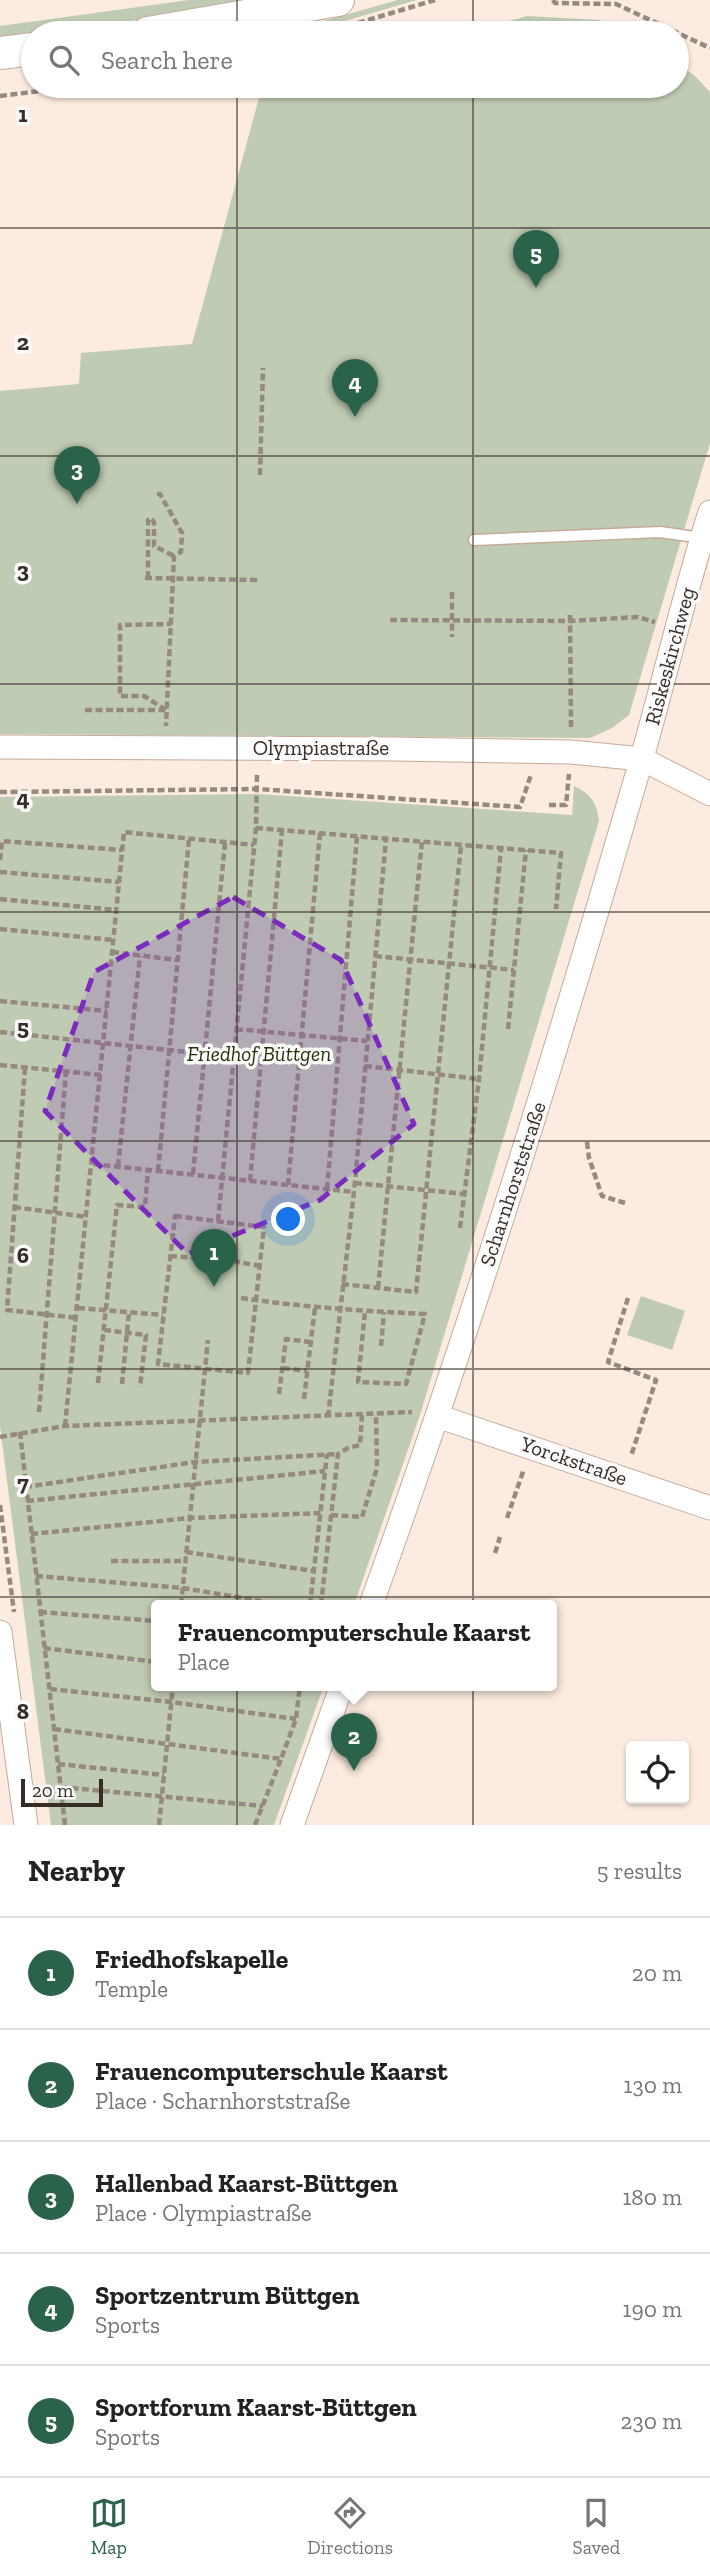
<!DOCTYPE html>
<meta charset="utf-8">
<style>
:root{--surface:#fff;--page:#f6f6f6;--text:#222;--muted:#767676;--line:#e0e0e0;--accent:#2b624a}
body{margin:0;font-family:"Zilla Slab",serif;background:var(--page);color:var(--text)}
.controls{position:absolute;right:21px;bottom:21px;display:grid;overflow:hidden;border-radius:7px;box-shadow:0 2px 5px #0004}
.controls button{width:63px;height:63px;display:grid;place-items:center;padding:0;border:0;border-bottom:2px solid var(--line);background:var(--surface);color:var(--text);font:35px sans-serif}
.scale{position:absolute;left:21px;bottom:18px;width:82px;box-sizing:border-box;padding-left:7px;border:4px solid #372d26;border-top:0;font-size:19px;line-height:24px;white-space:nowrap;color:#372d26;-webkit-text-stroke:5px #fbfbfb;paint-order:stroke}
.you{position:absolute;left:289px;top:1220px;width:24px;height:24px;margin:-18px;border:5px solid #fff;border-radius:50%;background:#1a73e8;box-shadow:0 0 0 10px #1a73e833}
.badge{display:grid;place-items:center;width:46px;height:46px;border-radius:50%;background:var(--accent);color:#fff;font-size:23px;font-weight:700}
.pin{position:absolute;translate:-50% -58px;filter:drop-shadow(0 2px 4px #0008)}
.pin::after{content:'';position:absolute;top:37px;width:24px;height:21px;background:inherit;clip-path:polygon(0 0,100% 0,50% 100%)}
.popup{position:absolute;left:151px;top:1600px;width:406px;height:91px;box-sizing:border-box;display:grid;place-content:center;border-radius:7px;background:var(--surface);filter:drop-shadow(0 2px 5px #0005);font-size:23px;white-space:nowrap;color:var(--muted)}
.popup b{font-size:26px;color:var(--text)}
.popup::after{content:'';position:absolute;left:50%;top:100%;margin-left:-14px;border:14px solid transparent;border-top-color:var(--surface)}
.list{margin:0;padding:0;list-style:none}
h2{display:flex;justify-content:space-between;align-items:center;height:91px;margin:0;padding:0 28px;font-size:30px}
h2 small{font-size:23px;font-weight:400;color:var(--muted)}
.list li{display:grid;grid-template-columns:46px 1fr auto;gap:21px;align-items:center;box-sizing:border-box;height:112px;padding:0 28px;border-top:2px solid var(--line)}
.list b{display:block;font-size:26px;white-space:nowrap}
.list p{margin:0;font-size:23px;white-space:nowrap;color:var(--muted)}
.list em{font-size:23px;font-style:normal;color:var(--muted)}
.icon{flex:none;width:38px;height:38px;fill:none;stroke:currentColor;stroke-width:2;stroke-linecap:round;stroke-linejoin:round}
.map{position:relative;flex:none;width:710px;height:1825px;overflow:hidden}
.search{position:absolute;background:var(--surface);box-shadow:0 2px 5px #0004;left:21px;right:21px;top:21px;height:77px;display:flex;align-items:center;gap:18px;box-sizing:border-box;padding:0 24px;border-radius:38px;color:var(--muted);font-size:26px}
.sheet{height:651px;background:var(--surface)}
nav{display:flex;justify-content:space-around;align-items:center;box-sizing:border-box;height:98px;border-top:2px solid var(--line);background:var(--surface);font-size:19px;color:var(--muted)}
nav a{display:grid;justify-items:center;gap:4px}
nav .on{color:var(--accent)}
.map>svg:first-child{display:block}
.green{fill:#c0cbb4}
.lines{fill:none;stroke-linecap:round;stroke-linejoin:round}
.service-casing{stroke:#c5aa99;stroke-width:13}
.minor-casing{stroke:#c5aa99;stroke-width:25}
.secondary-casing{stroke:#c5aa99;stroke-width:34}
.path{stroke:#968980;stroke-width:4.5;stroke-dasharray:7 3.5;stroke-linecap:butt}
.service{stroke:#fff;stroke-width:10}
.minor{stroke:#fff;stroke-width:23}
.secondary{stroke:#fff;stroke-width:32}
.marked{fill:#7b2cbf;fill-opacity:0.2;stroke:#7b2cbf;stroke-width:5;stroke-dasharray:14 9;stroke-linejoin:round}
.grid{fill:none;stroke:#372d26;stroke-width:2;stroke-opacity:0.55}
.labels{text-anchor:middle;stroke-width:7;stroke-linejoin:round;paint-order:stroke}
.street-label{font-size:21px;fill:#372d26;stroke:#fbfbfb}
.park-label{font-size:21px;font-style:italic;fill:#1f2f03;stroke:#fbfbfb}
.grid-label{font-size:23px;text-anchor:middle;font-weight:bold;fill:#372d26;stroke:#fbfbfb;stroke-width:7;stroke-linejoin:round;paint-order:stroke}
</style>
<div class="map">
<svg width="710" height="1825" viewBox="0 0 710 1825">
<rect width="100%" height="100%" fill="#fcebe0"/>
<!-- green -->
<path class="green" d="M189,0h66l-92,17 -163,20v-11z
M398,0h19l-114,33h-22z
M527,16l72,4 27,13h-158z
M677,64l17,11 16,17v351l-81,272 -17,13 -22,10 -590,-4v-343l79,-7 2,-31 111,-9 70,-257 415,-1z
M574,786c17,8 23,17 25,35l-178,591 -67,193h-198v80h168l-50,140h-223l-51,-399v-629l258,-3 314,21z
M641,1296l44,15 -13,39 -45,-15z"/>
<g class="lines">
<!-- service casing -->
<g class="service-casing">
<path id="service" d="M225,90l2,-4
M474,540l186,-8 42,6"/>
</g>
<!-- minor casing -->
<g class="minor-casing">
<path id="minor" d="M0,747l393,2 178,3 71,7 68,35
M437,1416l273,92
M371,1605c100,-278 188,-560 270,-844 24,-83 43,-167 69,-249
M0,1632l26,193
M292,1825l50,-140"/>
</g>
<!-- secondary casing -->
<g class="secondary-casing">
<path id="secondary" d="M148,33l190,-33
M0,53l33,-4"/>
</g>
<!-- path -->
<path class="path" d="M553,0l2,3 61,1 94,44
M358,23l77,-23
M0,96l79,-10
M260,475l3,-107
M157,494h3l22,39 -1,19 -7,4 -8,170
M145,578l113,2
M148,578v-58l3,-2 3,4v24l20,10
M452,592v45
M570,615l1,112
M390,620l180,1 68,-4 17,5
M85,710h80
M166,710l-22,-14h-24v-71l51,-1
M0,792l257,-3 263,18 11,-32
M549,805h17l3,-31
M256,828l305,25 -5,56
M0,860l2,-19 120,9
M0,872l119,10
M0,899l116,11
M0,929l113,11
M112,952l65,8
M375,956l139,14
M0,1001l107,10
M236,1029l131,12
M508,1029l18,-179
M0,1032l234,25
M0,1065l102,10
M365,1066l114,13
M25,1068l-18,242 70,8
M587,1142l2,16 13,38 23,7
M93,1164l261,28
M118,1166l22,-210
M158,1171l31,-332
M193,1174l32,-331
M250,1181l32,-351
M355,1183l110,11
M288,1185l32,-352
M327,1189l30,-353
M14,1207l73,10
M175,1216l89,11 -16,146 -90,-9z
M218,1221l38,-393 1,-55
M460,1228l19,-149 22,-231
M170,1256l27,2
M233,1261l27,5
M342,1284l74,8 45,-447
M378,1288l44,-447
M241,1298c61,9 122,13 184,16l-19,70 -48,-2 7,-71
M628,1298l-20,64 48,18 -25,76
M78,1308l85,7
M104,1330l42,5 -6,52
M381,1346l3,-34
M283,1368l24,3
M98,1383l19,-178 28,2 3,-37
M122,1384l7,-72
M279,1394l7,-55 25,3
M304,1399l11,-92
M39,1412l27,-341
M328,1417l26,-225 32,-353
M65,1426l59,-594 130,13
M20,1432l45,393
M0,1437l65,-11 347,-14
M25,1487l170,-25 143,-8
M27,1501l298,-30
M0,1505l14,107
M331,1515l31,2 15,-49 -1,-54
M507,1518l17,-49
M31,1534l159,-16 131,-5
M186,1552l128,19
M495,1553l5,-16
M111,1561h75
M36,1576l147,12 101,17
M181,1605l27,-265
M310,1605l17,-151
M321,1605l17,-151 10,-6 12,-3 2,-30
M40,1612l116,9
M44,1648l112,14
M50,1689l121,13 125,17
M54,1729l227,30 15,-40 4,-34
M58,1764l106,11
M61,1787l202,19
M159,1825l14,-140
M255,1825l26,-66"/>
<!-- service -->
<use href="#service" class="service"/>
<!-- minor -->
<use href="#minor" class="minor"/>
<!-- secondary -->
<use href="#secondary" class="secondary"/>
</g>
<!-- marked area -->
<path class="marked" d="M233,897l108,63 73,164 -94,76 -132,54 -143,-143 49,-139z"/>
<!-- grid -->
<path class="grid" d="M237,0v33M473,0v33M237,86v1739M473,86v1739M0,228h710M0,456h710M0,684h710M0,912h710M0,1141h710M0,1369h710M0,1597h710"/>
<g class="labels">
<!-- street labels -->
<g class="street-label">
<text transform="translate(670 656) rotate(-75)" y="7">Riskeskirchweg</text>
<text x="321" y="755">Olympiastraße</text>
<text transform="translate(513 1184) rotate(-72)" y="7">Scharnhorststraße</text>
<text transform="translate(574 1461) rotate(19)" y="7">Yorckstraße</text>
</g>
<!-- park labels -->
<g class="park-label">
<text x="259" y="1061">Friedhof Büttgen</text>
</g>
</g>
<g class="grid-label">
<text x="23" y="122">1</text>
<text x="23" y="350">2</text>
<text x="23" y="578">3</text>
<text x="23" y="806">4</text>
<text x="23" y="1035">5</text>
<text x="23" y="1263">6</text>
<text x="23" y="1491">7</text>
<text x="23" y="1719">8</text>
</g>
</svg>
<div class="controls">
<button><svg class="icon" aria-label="locate" viewBox="0 0 24 24"><circle cx="12" cy="12" r="6"/><path d="M12 2v4M12 18v4M2 12h4M18 12h4"/></svg></button>
</div>
<div class="scale">20 m</div>
<div class="you"></div>
<div class="pin badge" style="left:214px;top:1287px">1</div>
<div class="pin badge" style="left:354px;top:1771px">2</div>
<div class="popup"><b>Frauencomputerschule Kaarst</b>Place</div>
<div class="pin badge" style="left:77px;top:504px">3</div>
<div class="pin badge" style="left:355px;top:417px">4</div>
<div class="pin badge" style="left:536px;top:288px">5</div>
<div class="search"><svg class="icon" aria-label="search" viewBox="0 0 24 24"><circle cx="10" cy="10" r="6"/><path d="M15 15l6 6"/></svg>Search here</div>
</div>
<section class="sheet">
<h2>Nearby<small>5 results</small></h2>
<ul class="list">
<li><span class="badge">1</span><div><b>Friedhofskapelle</b><p>Temple</p></div><em>20 m</em></li>
<li><span class="badge">2</span><div><b>Frauencomputerschule Kaarst</b><p>Place · Scharnhorststraße</p></div><em>130 m</em></li>
<li><span class="badge">3</span><div><b>Hallenbad Kaarst-Büttgen</b><p>Place · Olympiastraße</p></div><em>180 m</em></li>
<li><span class="badge">4</span><div><b>Sportzentrum Büttgen</b><p>Sports</p></div><em>190 m</em></li>
<li><span class="badge">5</span><div><b>Sportforum Kaarst-Büttgen</b><p>Sports</p></div><em>230 m</em></li>
</ul>
</section>
<nav>
<a class="on"><svg class="icon" aria-label="map" viewBox="0 0 24 24"><path d="M3 6l6-2 6 2 6-2v14l-6 2-6-2-6 2zM9 4v14M15 6v14"/></svg>Map</a>
<a><svg class="icon" aria-label="directions" viewBox="0 0 24 24"><path d="M12 3l9 9-9 9-9-9zM9 14v-3h6M13 9l2 2-2 2"/></svg>Directions</a>
<a><svg class="icon" aria-label="saved" viewBox="0 0 24 24"><path d="M7 4h10v16l-5-4-5 4z"/></svg>Saved</a>
</nav>
